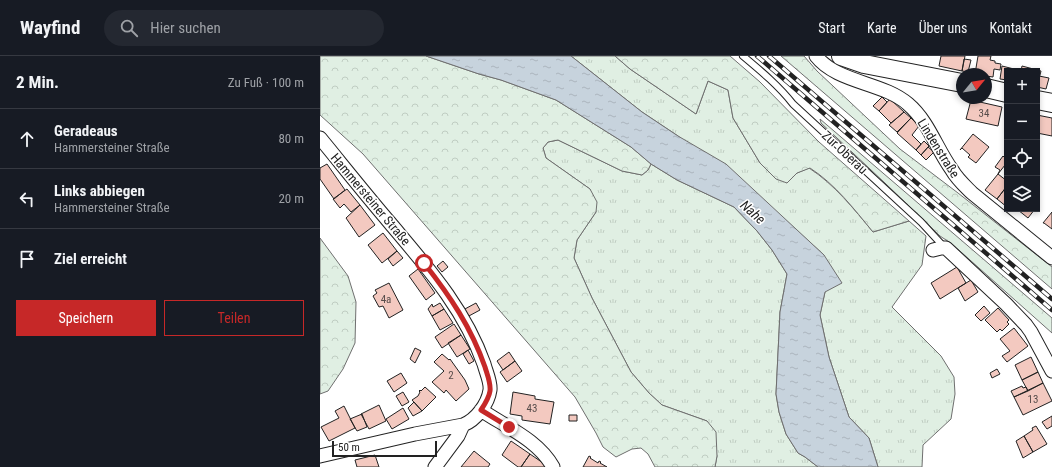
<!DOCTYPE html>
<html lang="de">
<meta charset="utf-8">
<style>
:root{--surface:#171b24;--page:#242831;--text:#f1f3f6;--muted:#9ea1a6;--line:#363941;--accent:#c62828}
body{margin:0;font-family:"Roboto Condensed",sans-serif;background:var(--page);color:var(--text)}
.controls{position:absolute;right:12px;top:12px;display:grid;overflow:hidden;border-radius:0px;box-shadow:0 2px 6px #0003}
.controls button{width:36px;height:36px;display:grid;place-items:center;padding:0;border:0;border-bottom:1px solid var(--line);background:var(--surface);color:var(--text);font:20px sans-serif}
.compass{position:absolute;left:636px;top:12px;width:36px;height:36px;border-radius:50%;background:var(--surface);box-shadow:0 2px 6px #0003;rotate:60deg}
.scale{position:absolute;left:12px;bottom:10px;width:105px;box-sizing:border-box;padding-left:4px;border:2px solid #222;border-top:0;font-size:11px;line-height:14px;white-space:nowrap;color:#222;-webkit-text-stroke:3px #fff;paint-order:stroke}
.stop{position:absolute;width:12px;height:12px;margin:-9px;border:3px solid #c62828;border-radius:50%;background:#fff}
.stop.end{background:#c62828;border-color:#fff;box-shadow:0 1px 4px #0008}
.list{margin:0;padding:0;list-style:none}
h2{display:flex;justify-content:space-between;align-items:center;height:52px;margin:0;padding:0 16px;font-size:17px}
h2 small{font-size:13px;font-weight:400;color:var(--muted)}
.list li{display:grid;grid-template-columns:26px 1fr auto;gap:12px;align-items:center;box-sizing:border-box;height:60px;padding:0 16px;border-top:1px solid var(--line)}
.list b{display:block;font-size:15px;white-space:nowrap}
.list p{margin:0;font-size:13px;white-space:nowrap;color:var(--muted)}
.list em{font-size:13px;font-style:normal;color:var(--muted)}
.actions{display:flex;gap:8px;padding:12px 16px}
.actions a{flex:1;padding:9px 0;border:1px solid var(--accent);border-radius:0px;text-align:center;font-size:14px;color:var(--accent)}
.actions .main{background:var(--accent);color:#fff}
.icon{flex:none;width:22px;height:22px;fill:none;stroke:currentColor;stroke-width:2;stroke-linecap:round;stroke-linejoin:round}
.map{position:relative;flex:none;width:732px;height:411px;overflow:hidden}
header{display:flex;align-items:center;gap:24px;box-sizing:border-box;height:56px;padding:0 20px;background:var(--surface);border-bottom:1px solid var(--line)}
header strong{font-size:19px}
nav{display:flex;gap:22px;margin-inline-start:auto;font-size:14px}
.search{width:280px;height:36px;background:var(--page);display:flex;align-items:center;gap:10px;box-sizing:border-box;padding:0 14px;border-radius:22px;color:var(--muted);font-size:15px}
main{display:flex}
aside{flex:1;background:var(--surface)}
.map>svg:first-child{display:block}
.grass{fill:url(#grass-tufts);stroke:#6f6f6f}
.forest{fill:url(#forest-crowns);stroke:#6f6f6f}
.water{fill:url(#water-ripples);stroke:#6f6f6f}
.building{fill:#f3c9c0;stroke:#222}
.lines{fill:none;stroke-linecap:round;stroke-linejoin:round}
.lane-casing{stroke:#222;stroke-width:8}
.street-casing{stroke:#222;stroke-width:15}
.secondary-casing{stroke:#222;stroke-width:20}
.lane{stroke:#fff;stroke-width:6}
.street{stroke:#fff;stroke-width:13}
.secondary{stroke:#fff;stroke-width:18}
.rail-casing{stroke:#222;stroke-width:4.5}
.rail{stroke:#fff;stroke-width:3;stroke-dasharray:9;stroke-linecap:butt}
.route{stroke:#c62828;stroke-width:5}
.labels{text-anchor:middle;stroke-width:3;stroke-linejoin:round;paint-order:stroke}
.number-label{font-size:11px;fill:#564c4a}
.street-label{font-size:13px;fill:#222;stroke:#fff}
.water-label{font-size:14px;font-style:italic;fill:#222;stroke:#fff}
</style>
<header>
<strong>Wayfind</strong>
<div class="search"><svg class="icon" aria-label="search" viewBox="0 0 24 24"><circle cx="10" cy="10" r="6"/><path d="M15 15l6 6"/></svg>Hier suchen</div>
<nav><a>Start</a><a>Karte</a><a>Über uns</a><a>Kontakt</a></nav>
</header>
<main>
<aside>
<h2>2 Min.<small>Zu Fuß · 100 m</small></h2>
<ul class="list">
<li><svg class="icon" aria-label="ahead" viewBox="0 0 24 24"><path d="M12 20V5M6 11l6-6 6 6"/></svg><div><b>Geradeaus</b><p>Hammersteiner Straße</p></div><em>80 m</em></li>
<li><svg class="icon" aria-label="left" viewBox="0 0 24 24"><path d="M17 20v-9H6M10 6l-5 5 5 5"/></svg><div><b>Links abbiegen</b><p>Hammersteiner Straße</p></div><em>20 m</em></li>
<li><svg class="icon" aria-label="arrive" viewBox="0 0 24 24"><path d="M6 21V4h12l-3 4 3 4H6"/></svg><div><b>Ziel erreicht</b></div></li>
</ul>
<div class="actions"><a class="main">Speichern</a><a>Teilen</a></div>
</aside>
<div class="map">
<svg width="732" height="411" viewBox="0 0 732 411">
<defs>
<pattern id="grass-tufts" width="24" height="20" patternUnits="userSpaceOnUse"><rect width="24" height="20" fill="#e0efe3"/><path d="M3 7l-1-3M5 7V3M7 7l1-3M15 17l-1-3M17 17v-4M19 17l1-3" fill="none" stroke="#c0cdc2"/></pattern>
<pattern id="forest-crowns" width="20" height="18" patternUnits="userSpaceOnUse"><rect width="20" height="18" fill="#e0efe3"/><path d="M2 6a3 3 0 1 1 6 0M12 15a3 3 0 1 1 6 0" fill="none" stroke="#c0cdc2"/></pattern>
<pattern id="water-ripples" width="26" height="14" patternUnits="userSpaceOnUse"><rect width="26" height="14" fill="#c7d3dd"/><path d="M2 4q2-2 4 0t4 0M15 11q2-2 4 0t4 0" fill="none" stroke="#abb5bd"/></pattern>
</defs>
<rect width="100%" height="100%" fill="#fff"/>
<!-- grass -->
<path class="grass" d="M251,0h44l15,13 66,45 12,-33 20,9 5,28 27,45 27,20 10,-10 12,-5c25,16 45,41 64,64l36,-11 17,15 -4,29 -30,42 49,49 13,21 1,17 -4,25 -28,26 -1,22h-44l-9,-29 -20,-21 -20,-60 -9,-42 5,-23 -1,-37 -42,-38 -104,-81 -36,-24z
M238,84l64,31 20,4 6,-5 3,-6 26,16 57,27 23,24 15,19 15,24 -7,38 -4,82 3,18 7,22 12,19 7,4 13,10h-103l2,-11 -10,-35 -45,-16 -13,-12 -18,-21 -39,-74 -18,-40 3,-18 19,-28 -6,-23 -44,-31 -3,-10 5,-6z"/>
<!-- forest -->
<path class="forest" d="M0,0h106l53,18 22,6 55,20 75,47 20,17 -3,6 -6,5 -20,-4 -64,-31 -10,2 -5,6 3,10 44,31 7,13 -1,10 -19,28 -3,18 18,40 39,74 18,21 13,12 45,16 9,11 1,24 -2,11h-60l-7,-13 -7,-6 -9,1 -16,8 -13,-10 -7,-14 -21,-36 -212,-243 -43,-39z
M295,0h115l30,26 59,60 90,79 -36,11c-19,-23 -38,-48 -63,-64l-13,5 -10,10 -11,-4 -16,-16 -27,-45 -5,-28 -20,-9 -12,33 -66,-45z
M461,0h23l13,15 83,78 58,44 94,74v22z
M500,63l232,199v15l-100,-89 -12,-8 -54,-52 -65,-61z
M0,182l28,38 8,26 -1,41 -12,26 -15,22 -8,3z"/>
<!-- water -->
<path class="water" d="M106,0h145l71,56 36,24 48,28 98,91 18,28 -17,9 -5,23 9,42 20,60 20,21 9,29h-60l-13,-10 -7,-4 -12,-19 -7,-22 -3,-18 4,-82 7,-38 -15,-24 -15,-19 -23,-24 -57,-27 -26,-16 -20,-17 -75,-47 -55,-20 -22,-6z"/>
<!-- building -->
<path class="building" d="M621,0h24l-3,15 -23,-5z
M658,0h13l-1,4 5,1v2l6,1 -1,6 -6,-1 -1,8 -7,-1v-2h-11z
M644,3l7,1 -3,12 -6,-1z
M682,10l12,3v2h-7v9l-7,-1z
M702,10l19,5 -4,16v-16h-16z
M719,20l10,2 -3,11 -9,-2z
M562,41l5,5 -8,9 -6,-5z
M570,43l14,13 -13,11 -12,-12z
M651,44l31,7 -4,19 -32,-7z
M584,56l7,6 -14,14 -8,-7z
M717,59l15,3v18l-15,-3z
M591,62l8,8 -7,9 9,9 -5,6 -19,-17z
M653,78l16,13 -13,16 -8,-6 2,-2 -8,-7 -2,2z
M604,85l5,5 -8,9 -5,-5z
M608,91l6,5 -8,8 -5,-5z
M683,100l4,4v7l-2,-2 -7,9 2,-4 -5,-3z
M7,108l18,26 -11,9 -14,-20v-11z
M678,118l9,7v5l-10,13 -12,-9z
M687,130v21l-10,-8z
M27,133l13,16 -9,7 -7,-8 -4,4 -7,-9z
M40,149l15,20 -16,12 -13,-19z
M699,153h16l-7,9 -10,-8z
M732,156v17l-8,-6h-1z
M63,177l14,18 -15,12 -14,-18z
M77,195l6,7 -10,8 -5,-7z
M123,205l5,6 -6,5 -5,-6z
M637,211l9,16 -26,16 -9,-16z
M98,213l17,24 -9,7 -17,-24z
M651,224l7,12 -13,9 -7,-13z
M69,227l14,27 -14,8 -6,-12 -4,1 -6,-11 4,-3 -2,-3z
M120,247l4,6 -12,7 -4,-7 4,-5 1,3z
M156,247l4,7 -13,7 -4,-7z
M664,250l6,7 -9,8 -6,-6z
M678,252l11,12 -2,2 2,2 -7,7 -2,-2 -3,3 -12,-12z
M124,253l9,14 -13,7 -8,-14z
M134,268l7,11 -19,13 -7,-11z
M694,272l14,18 -21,16 -5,-6 8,-5 -10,-12z
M141,279l9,14 -13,8 -9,-14z
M95,292l6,3 -6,12 -5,-4z
M148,294l6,11 -5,3 -6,-10z
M189,296l6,9 -12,9 -6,-9z
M122,298l7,6 1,-1 15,21 4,9 -13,12 -10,-11 -2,3 -12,-11 12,-11 -10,-9z
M711,301l7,15 -16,8 -7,-15z
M195,305l7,10 -15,11 -7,-10z
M677,313l3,5 -8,4 -2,-5z
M718,316l5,11 -15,8 -6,-11z
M81,317l6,10 -13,9 -7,-11z
M723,327l9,18 -29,14 -9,-18z
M702,330l1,2 3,-1 2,4 -14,6 -3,-6z
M105,331l11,10 -14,14 -10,-11 6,-4 2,-4 -1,-1 1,-1 1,1z
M83,336l6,10 -7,4 -6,-10z
M193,336l22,4v3l19,3 -4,22 -28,-4v-4l-12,-2z
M94,346l8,9 -9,5 -5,-8z
M59,349l7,16 -17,8 -8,-15z
M24,350l11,22 -26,13 -8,-14 18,-9 -4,-7z
M83,352l6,11 -17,10 -6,-10z
M42,358l5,13 -10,4 -7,-12z
M249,359h8v6h-8z
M732,360v10l-5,3 -5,-7z
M716,370l11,18 -14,8 -9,-16 9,-6 -1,-2z
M704,380l9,16 -10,6 -7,-17z
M191,385l19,13 -9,13h-3l-16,-12z
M154,395l16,13 -2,3h-27z
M210,398l13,9 3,4h-25z
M55,399l4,12h-22l-2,-7z
M269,400l2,1 -1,1 8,5 1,-2 2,1 -1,1 7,4h-24z"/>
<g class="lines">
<!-- lane casing -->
<g class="lane-casing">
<path id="lane" d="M423,0c18,15 36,30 50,48l128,118 24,26"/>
</g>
<!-- street casing -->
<g class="street-casing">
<path id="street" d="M496,0c21,27 67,26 92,48 21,18 28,44 44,66 5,9 13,16 20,23l80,65
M0,82c23,28 46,57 70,85 37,44 74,85 94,141 2,8 7,18 6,26 -2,14 -14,30 -27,35l-48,9 -95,22
M613,194l8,-2h5l60,56 20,21 5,7 21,39
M161,354c25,17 57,30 72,57
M115,411l23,-31 5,-11"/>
</g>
<!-- secondary casing -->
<g class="secondary-casing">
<path id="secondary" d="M521,0l23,8 98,19
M666,32l21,5
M717,44l15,3"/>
</g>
<!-- lane -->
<use href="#lane" class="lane"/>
<!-- street -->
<use href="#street" class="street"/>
<!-- secondary -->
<use href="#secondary" class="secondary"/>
<!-- rail casing -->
<g class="rail-casing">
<path id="rail" d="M437,0l295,254
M449,0l283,243"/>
</g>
<!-- rail -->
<use href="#rail" class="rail"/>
</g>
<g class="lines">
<!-- route -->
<path class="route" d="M104,207c26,33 47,64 61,104 2,7 6,16 5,24 -1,7 -5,13 -9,19l28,17"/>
</g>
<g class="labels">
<!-- number labels -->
<g class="number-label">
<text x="664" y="61">34</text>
<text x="66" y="247">4a</text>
<text x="131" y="323">2</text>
<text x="713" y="347">13</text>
<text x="212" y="356">43</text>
</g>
<!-- street labels -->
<g class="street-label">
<text transform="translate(619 92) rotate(58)" y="5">Lindenstraße</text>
<text transform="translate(525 96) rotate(43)" y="5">Zur Oberau</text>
<text transform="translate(51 143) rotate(50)" y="5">Hammersteiner Straße</text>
</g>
<!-- water labels -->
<g class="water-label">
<text transform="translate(433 156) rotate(42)" y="5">Nahe</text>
</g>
</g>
</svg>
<div class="controls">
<button>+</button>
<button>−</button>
<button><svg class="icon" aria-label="locate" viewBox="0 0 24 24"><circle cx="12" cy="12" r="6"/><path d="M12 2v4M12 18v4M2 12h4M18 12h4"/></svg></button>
<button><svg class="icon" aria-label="layers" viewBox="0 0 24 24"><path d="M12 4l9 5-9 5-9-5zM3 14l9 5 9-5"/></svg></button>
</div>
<svg class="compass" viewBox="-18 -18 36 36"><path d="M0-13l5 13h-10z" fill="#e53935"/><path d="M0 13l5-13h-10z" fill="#9ea1a6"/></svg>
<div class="scale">50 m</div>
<div class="stop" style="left:104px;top:207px"></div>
<div class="stop end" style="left:189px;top:371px"></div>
</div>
</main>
